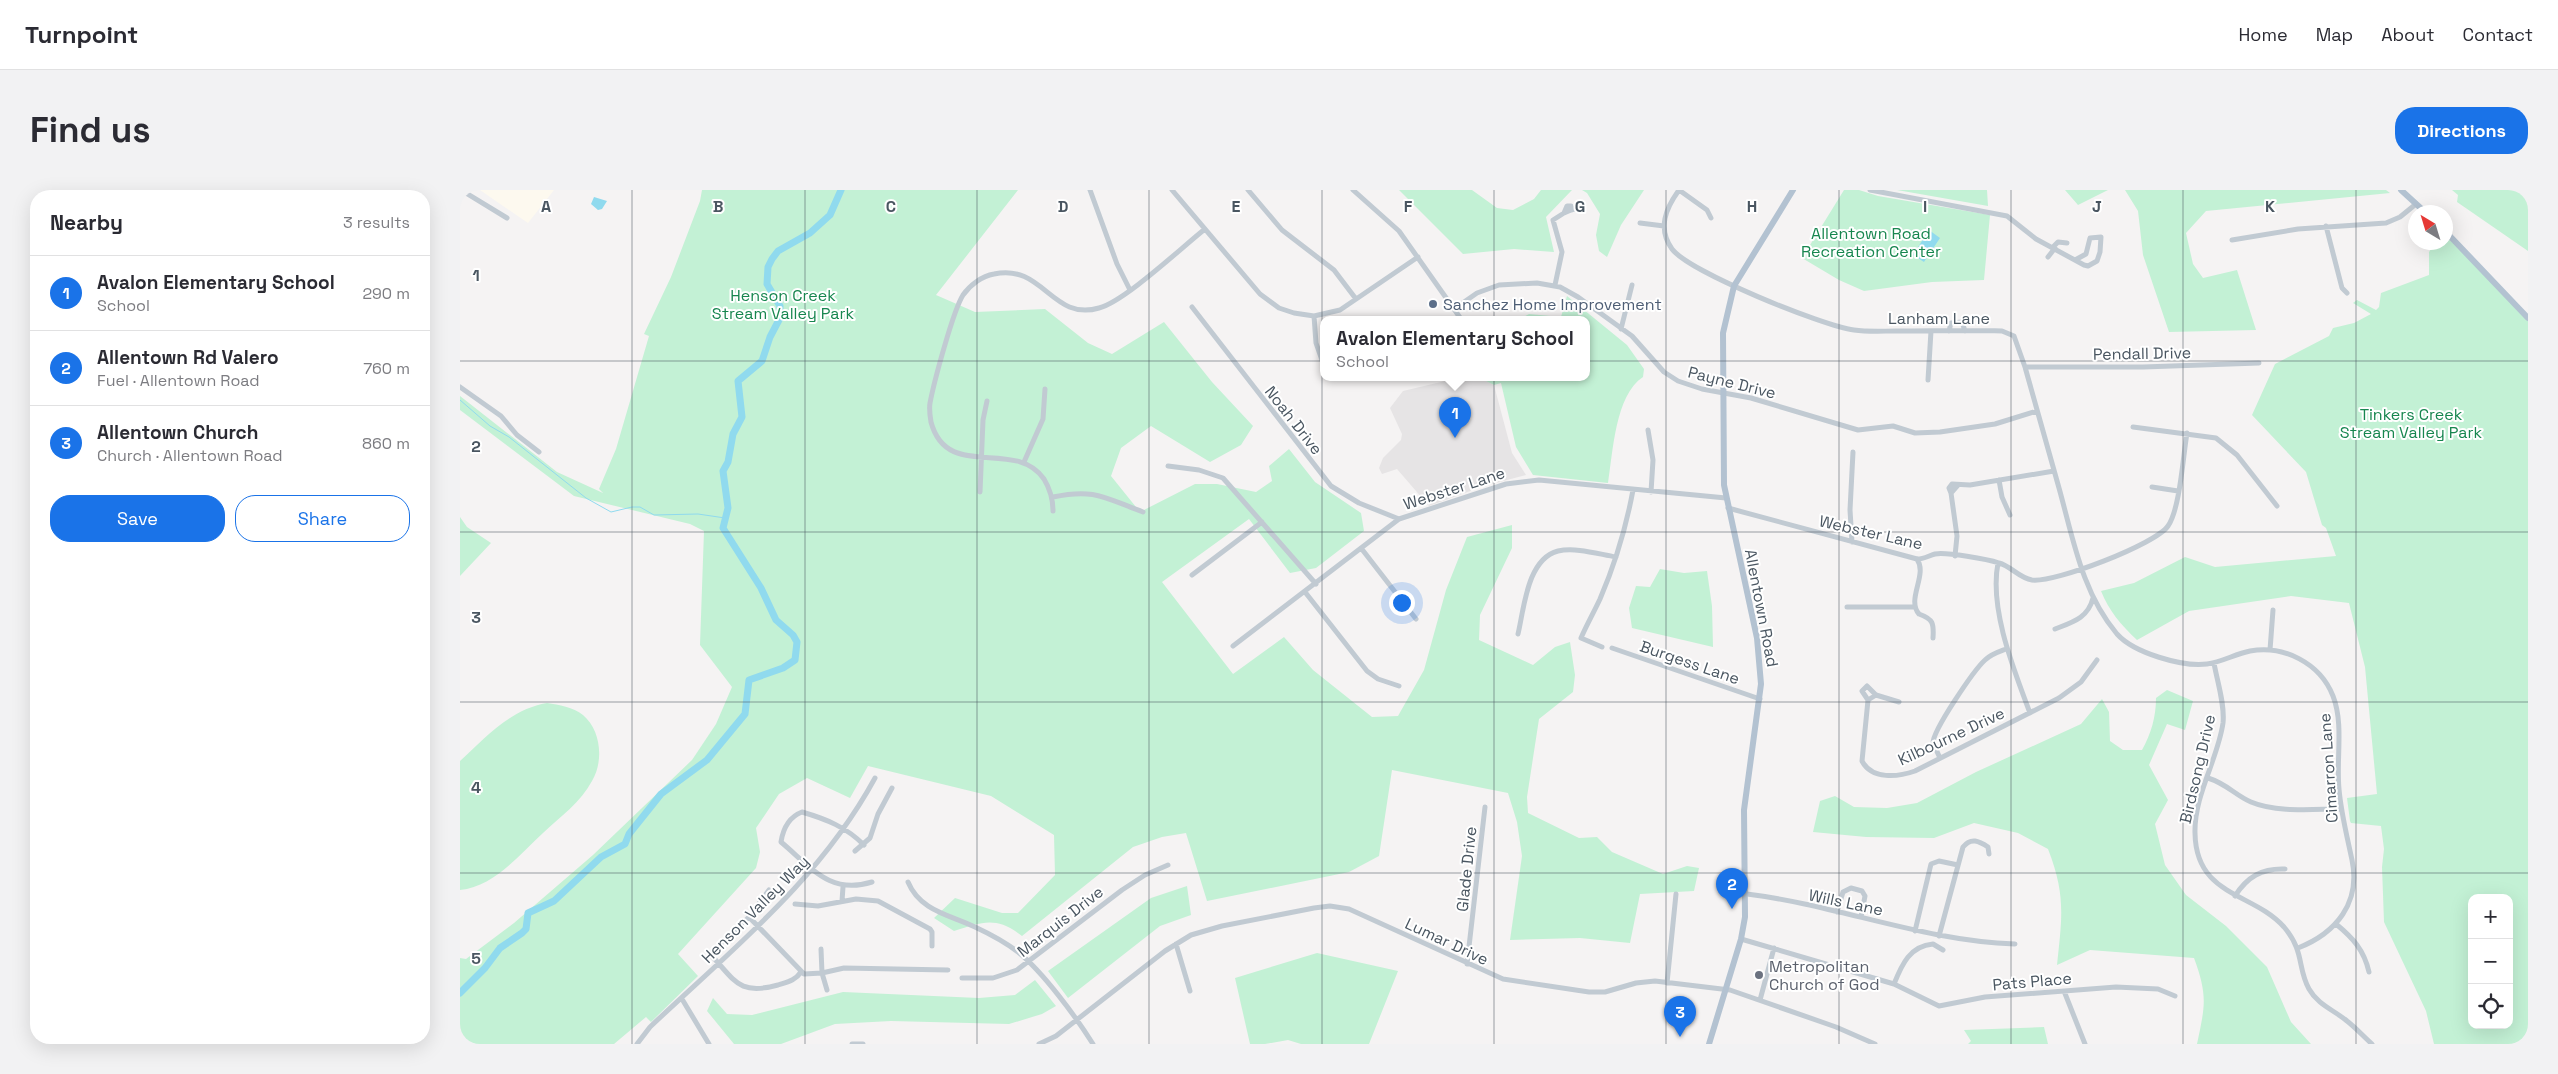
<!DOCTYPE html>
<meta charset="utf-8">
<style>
:root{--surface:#fff;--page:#f2f2f3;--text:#2b2b33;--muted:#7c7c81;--line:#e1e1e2;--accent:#1a73e8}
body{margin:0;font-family:"Space Grotesk",sans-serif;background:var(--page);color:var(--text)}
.controls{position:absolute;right:15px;bottom:15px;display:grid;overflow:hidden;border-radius:10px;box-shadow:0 5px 20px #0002}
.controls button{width:45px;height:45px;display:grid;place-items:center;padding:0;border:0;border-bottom:1px solid var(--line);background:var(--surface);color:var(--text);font:25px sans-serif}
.compass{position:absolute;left:1948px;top:15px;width:45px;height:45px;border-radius:50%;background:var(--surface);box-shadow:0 5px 20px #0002;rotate:322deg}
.you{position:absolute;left:941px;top:412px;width:18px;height:18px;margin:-12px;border:4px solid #fff;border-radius:50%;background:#1a73e8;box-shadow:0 0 0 8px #1a73e833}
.badge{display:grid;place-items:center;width:32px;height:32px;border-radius:50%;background:var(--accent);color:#fff;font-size:16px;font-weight:700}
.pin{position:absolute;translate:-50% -41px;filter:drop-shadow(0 1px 2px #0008)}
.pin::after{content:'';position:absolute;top:26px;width:18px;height:15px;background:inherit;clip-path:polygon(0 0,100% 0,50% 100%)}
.popup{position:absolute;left:860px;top:126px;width:270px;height:65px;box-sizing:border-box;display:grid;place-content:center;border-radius:10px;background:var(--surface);filter:drop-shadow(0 1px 4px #0005);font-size:16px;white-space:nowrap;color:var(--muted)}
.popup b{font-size:19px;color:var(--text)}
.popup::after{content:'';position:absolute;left:50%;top:100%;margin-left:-10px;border:10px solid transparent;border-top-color:var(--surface)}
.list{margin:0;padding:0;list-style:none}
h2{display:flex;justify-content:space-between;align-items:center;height:65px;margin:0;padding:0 20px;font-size:21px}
h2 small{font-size:16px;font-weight:400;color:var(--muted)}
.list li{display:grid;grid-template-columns:32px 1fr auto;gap:15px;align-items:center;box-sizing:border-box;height:75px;padding:0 20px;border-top:1px solid var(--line)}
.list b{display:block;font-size:19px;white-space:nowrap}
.list p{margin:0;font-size:16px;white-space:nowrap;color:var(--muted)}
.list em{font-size:16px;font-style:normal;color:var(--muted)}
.actions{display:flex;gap:10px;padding:15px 20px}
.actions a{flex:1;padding:11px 0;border:1px solid var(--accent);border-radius:20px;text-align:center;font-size:18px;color:var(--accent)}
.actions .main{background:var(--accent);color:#fff}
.icon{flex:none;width:28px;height:28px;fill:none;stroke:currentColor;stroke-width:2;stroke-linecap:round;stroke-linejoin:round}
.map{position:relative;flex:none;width:2068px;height:854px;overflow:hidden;border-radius:20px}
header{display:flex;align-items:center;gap:30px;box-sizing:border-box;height:70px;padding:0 25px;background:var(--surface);border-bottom:1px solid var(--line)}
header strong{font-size:24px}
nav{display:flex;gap:28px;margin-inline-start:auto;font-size:18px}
.intro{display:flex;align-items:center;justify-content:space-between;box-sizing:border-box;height:120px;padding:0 30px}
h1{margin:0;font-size:35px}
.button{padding:12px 22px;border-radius:20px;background:var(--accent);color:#fff;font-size:18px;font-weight:700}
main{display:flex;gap:30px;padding:0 30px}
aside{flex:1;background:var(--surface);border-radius:20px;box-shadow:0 5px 20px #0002}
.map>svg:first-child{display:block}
.commercial{fill:#fdf9ef}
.education{fill:#e6e4e5}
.green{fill:#c3f1d5;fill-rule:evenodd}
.water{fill:#90daee}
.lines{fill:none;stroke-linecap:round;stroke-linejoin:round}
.stream{stroke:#90daee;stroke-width:1}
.river{stroke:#90daee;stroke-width:7}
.minor{stroke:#c1cad2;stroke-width:5}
.major{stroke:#b3c2d1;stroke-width:6}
.grid{fill:none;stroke:#4a5661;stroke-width:1;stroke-opacity:0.55}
.service-dot{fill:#5c6f8a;stroke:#fff;stroke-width:2}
.worship-dot{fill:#6b7280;stroke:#fff;stroke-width:2}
.labels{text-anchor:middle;stroke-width:4;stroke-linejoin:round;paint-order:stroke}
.park-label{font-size:16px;fill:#17864f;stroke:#fff}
.service-label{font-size:16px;fill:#4e5e75;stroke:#fff;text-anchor:start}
.street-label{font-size:16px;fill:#4a5661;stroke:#fff}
.worship-label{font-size:16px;fill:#5b616d;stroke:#fff;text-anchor:start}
.grid-label{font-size:16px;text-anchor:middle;font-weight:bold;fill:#4a5661;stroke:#fff;stroke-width:4;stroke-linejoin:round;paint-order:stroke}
</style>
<header>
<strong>Turnpoint</strong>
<nav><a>Home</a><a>Map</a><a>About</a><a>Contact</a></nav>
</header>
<div class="intro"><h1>Find us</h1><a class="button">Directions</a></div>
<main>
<aside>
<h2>Nearby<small>3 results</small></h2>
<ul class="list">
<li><span class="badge">1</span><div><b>Avalon Elementary School</b><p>School</p></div><em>290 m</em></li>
<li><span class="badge">2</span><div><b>Allentown Rd Valero</b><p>Fuel · Allentown Road</p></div><em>760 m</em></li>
<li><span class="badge">3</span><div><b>Allentown Church</b><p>Church · Allentown Road</p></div><em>860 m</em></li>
</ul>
<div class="actions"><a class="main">Save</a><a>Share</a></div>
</aside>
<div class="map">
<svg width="2068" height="854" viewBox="0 0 2068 854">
<rect width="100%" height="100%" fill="#f5f3f3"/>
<!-- commercial -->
<path class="commercial" d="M20,0h74l-26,33z"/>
<!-- education -->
<path class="education" d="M1002,187h16l16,8 18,68 14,22 -42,11 -55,20 -32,-37 -15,5 -3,-6 4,-10 18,-18 1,-6 -12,-26 13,-17z"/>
<!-- green -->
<path class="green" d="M242,0h316l-82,105 39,17 70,-3 43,34 24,11 52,-32 48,60 41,44 -12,19 -31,17 -59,-36 -30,22 -10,28 29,36 55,-28h22l39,8 16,-11 -3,-15 20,-17 26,33 46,31 3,18 -48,37 -26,5 -41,-54 -87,63 71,92 51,-37 29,33 59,47 26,-1 26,-46 22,-80 21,-53 45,-12v23l-32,67 -1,25 54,25 22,-18 15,-5 5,33 -2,17 -34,27 -12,78 1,16 51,25 18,-1 15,15 51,22 24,-8 12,2 -5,23 -54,3 -10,49 -50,-5 -70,2 12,-84 -5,-34 -9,-29 -116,-23 -13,86 -30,16 -142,29 -21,-68 -24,4 -29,10 -111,89c-26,-20 -39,-14 -68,-5l-20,-13 21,-20 47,15h16l37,-38 -1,-40 -63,-39 -123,-30 -18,32 -43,-20 -28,16 -23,34 4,24 -4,16 -78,86 20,22 -47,46 -5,-5 -32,27h-154v-86l6,1 48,-36 79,-68 99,-95 24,-36 16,-37 -32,-42 4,-114 -14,-7 -116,-28 -114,-86v-14l97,76 46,21 -4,-4 17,-40 33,-113 -5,-2 27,-57 29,-76z
M939,0h73l25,18 16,2 21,-11 7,-9h31l-26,27 8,35 -40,-3 -51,5z
M1122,0h62l-23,35 -14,32 -8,-6 -3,-16 4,-21 -13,-21z
M1384,0h15l19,6 112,19 -6,65 -52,2 -68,9 -25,-11 -37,-22z
M1437,0h90l1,16z
M1605,0h43l-30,15z
M1665,0h261l4,3 -184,18 -20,22 7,31 10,14 34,-8 19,60 -87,2 -26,-77 -5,-44z
M1992,0h76v61l-71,-49 1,-7z
M1986,47l14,12 68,71v724h-94l-8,-33 -42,-89 -2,-55 2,-18 -3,-23 -30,-3 -1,-2 -3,-23 30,-4 -12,-127 -16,-64 -58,-7 -102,15 -52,29c-16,-15 -28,-29 -36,-49l33,-8 51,-26 30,10 121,-11 -10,-28 -4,-3 -16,-53 -54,-57 23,-51 54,-28 4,-8 21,-5 17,-9 -18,-11 4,-3 19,10 3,-3 2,-14 48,-18v-23l6,-9 11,-1zM2012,708h37v127h-37z
M1107,106l60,49 17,24 -1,8c-28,18 -30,76 -35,106l-75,-8 -17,-28 -15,-64 -7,2 -16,-8h108v-58h-66l9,-5 32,3z
M0,327l7,10 24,16 -31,33z
M1200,379l24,4 23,-2 5,35 1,41 -81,-19 -3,-20 7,-22 14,1z
M1707,500l26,11 -8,29 -18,-6 -18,41 19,35 -13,24 10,41 21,30 40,31 41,41 24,55 20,22h-114c8,-38 11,-48 -3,-86l-104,-8 -33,15c5,-48 9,-70 -9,-116l-30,-16 -44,-10 -40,15 -68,-1 -53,-5 7,-31 15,-5 19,11 33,1 30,-5 59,-31 105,-48 21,-25 7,13 1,29 13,9h19c9,-16 14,-33 14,-52z
M87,513c12,2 26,4 36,12 18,15 21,46 9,66 -11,21 -32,36 -49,52 -24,22 -49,54 -83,57v-129c26,-24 51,-52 87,-58z
M727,696l4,29 -31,11 -92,72 -20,-27 103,-73z
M857,763l81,18 -29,73h-68l-13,-4 -23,4h-15l-15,-66z
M575,790l21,26 -14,8 -33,10 -118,-3 -56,3 -54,20h-47l-27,-33 6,-13 14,16 25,1 91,-23 136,6 36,-3z
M1584,837l4,17h-80l3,-3 -7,-11z"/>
<!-- water -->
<path class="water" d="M134,7l13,4 -5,8 -4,1 -7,-6z
M1469,40l11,8 -16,24 -11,-7z"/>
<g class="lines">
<!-- stream -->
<path class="stream" d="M0,210l30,26 19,11 77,61 25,14 21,-5h8l14,8 44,-1 27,4"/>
<!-- river -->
<path class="river" d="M0,803l25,-25 15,-20 22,-15 4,-4 2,-16 26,-12 47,-44 24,-13 4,-10 32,-40 46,-34 38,-46 4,-34 34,-12 12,-8 2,-18 -4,-7 -17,-15 -15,-32 -38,-60 5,-20 -5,-37 5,-9 5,-28 9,-17 -4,-36 24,-20 8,-24 10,-19v-12l-13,-22 1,-17 4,-8 6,-8 32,-18 20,-18 11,-25"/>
<!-- minor -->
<path class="minor" d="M1,0l46,28
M630,0l27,74 13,26
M712,0l88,104 19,14 15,5 20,3 26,-6 78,-53
M788,0l34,40 52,40 22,29
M893,0l46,41 62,88
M1219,0c-13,18 -22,38 -7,59 17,23 151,77 182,81 14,2 28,1 42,1 35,0 71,-1 106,0l12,5 11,31c11,40 23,81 34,121 14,50 23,105 58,146 17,19 65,33 90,30 15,-2 28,-10 43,-13 34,-6 70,12 83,45 11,28 3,63 6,93 2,24 8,47 13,71 9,43 -16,73 -54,88
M1219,0l28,20 4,8
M1410,0l137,26 29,23 48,26 4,1 9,-5 3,-9 1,-15 -11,1 -4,16 -11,6
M1111,20l7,-2
M1180,33l24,3
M1866,36l16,62 5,5
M1772,50l66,-11 88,-6 14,-6 16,-13
M1593,57l5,-5 9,1
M1588,67l7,-9
M1095,95l7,-33 -9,-32 11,-7 3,-7h4v4l-7,3
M732,117l139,179 28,17 40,16
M994,119l23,-16 22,-8 38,-2 23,4 18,10 54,39 32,36 14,9 24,8 49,9 107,32 35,-4 22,7 25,-1 55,-8 42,-13
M854,126l2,27 7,20
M1161,139l11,-44
M1489,141l2,-8 11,-1 3,9
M1565,177h118l116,-4
M1468,190l3,-49
M0,197l41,29 16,19 22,17
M1673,237l83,11 21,17 40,51
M1188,240l5,30 -2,32
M564,272l19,-43 2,-30
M708,276l31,4 24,8 93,106
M1539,290l3,17 8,18
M1692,297l26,4
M520,302l3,-72 4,-19
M1491,303l-2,-5 3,-4 18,1 84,-14
M593,307c42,-9 52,1 90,15
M1268,318l189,51c7,0 11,-3 18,-5 12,-2 52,5 64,9 12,3 20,15 33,17 23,3 124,-36 136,-54 12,-17 15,-70 19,-93
M593,321c0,-13 -3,-22 -9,-32 -29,-42 -97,3 -113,-57 -1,-6 -2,-13 -1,-19 4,-21 23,-92 33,-108 7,-10 19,-19 31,-21 49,-11 58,48 105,34 26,-7 82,-60 106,-79
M1392,352l-2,-32 3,-58
M901,358l55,71
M1495,366l2,-20 -6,-43 7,-8
M1457,369c11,16 -11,40 2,55 14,5 15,9 14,24
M1538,373c-9,46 16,107 32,150
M732,385l70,-53
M845,402l62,79 11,8 21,7
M1387,417h68
M1595,439c18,-7 33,-11 38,-31
M1058,444c6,-25 9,-75 40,-83 18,-4 40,3 58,6
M773,456l166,-127 107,-35 33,-4 187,18
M1142,457l-21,-9c6,-14 13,-26 19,-39 15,-35 26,-71 33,-109
M1152,458l148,51
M1810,460l3,-40
M1754,473c3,18 11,41 9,60 -5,36 -29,72 -28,110 1,64 58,59 89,94 21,25 13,40 25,62 9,16 25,21 38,32 9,7 16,15 25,23
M1416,505l-8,5 -6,61c10,19 36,16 53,10l144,-73 22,-16 16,-22
M1408,510l-6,-9 5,-5 9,9 23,7
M1480,568l-7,-15c0,-13 41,-73 52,-83 6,-6 13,-8 21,-11
M1748,588c19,6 27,17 43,24 26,11 63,7 90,7
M404,655c-18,-18 -38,-26 -62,-33 -13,5 -19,17 -21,30 31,26 49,53 91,40
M395,661l15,-13 8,-24 14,-26
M448,692c12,29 42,33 67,45 15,7 30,15 43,25 25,20 58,65 75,92
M309,700l-20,27 -39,37c25,26 28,42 68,31 9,-3 17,-4 23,-13
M1287,704c90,11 176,47 268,50
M1775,706c12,-19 27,-28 50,-27
M382,711l1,-14
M335,714l23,2 38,-7 22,2 52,28 2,3v14
M1377,722l6,-20 8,-4 11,3 3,5 -4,21
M289,727l55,57 18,-1 22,-5 104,2
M1876,734c17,14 28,26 33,48
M1455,741l16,-67 8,-3 19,4
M1479,746l24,-89c8,-10 16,-6 25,0l1,7
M1281,749l153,45 45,22 46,-9 131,-10 42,2 17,7
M716,754l14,47
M361,759l1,24 5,17
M1007,774l18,-157
M502,788h31l24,-8 105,-80 23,-15 23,-10
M1207,793l9,-89
M1434,794c8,-20 16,-38 39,-40l10,6
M1604,801l21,53
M222,809l27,45
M1300,810l14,-52
M177,854l13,-17c83,-79 169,-146 225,-249
M392,854h11
M579,854l17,-8 109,-85 26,-16 31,-9 92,-18 16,-2 19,3 154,70 86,13h16l31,-9 19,-2 75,9 106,37 39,17"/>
<!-- major -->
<path class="major" d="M1941,0l24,22
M1986,42l82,86
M1249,854l32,-105 4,-22 -1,-107 17,-126 -4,-46 -33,-153 -1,-152 11,-47 59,-96"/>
</g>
<!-- grid -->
<path class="grid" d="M172,0v854M345,0v854M517,0v854M689,0v854M862,0v854M1034,0v854M1206,0v854M1379,0v854M1551,0v854M1723,0v854M1896,0v854M0,171h2068M0,342h2068M0,512h2068M0,683h2068"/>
<!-- markers -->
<circle class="service-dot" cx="973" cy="114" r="5"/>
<circle class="worship-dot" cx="1299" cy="785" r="5"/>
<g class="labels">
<!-- park labels -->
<g class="park-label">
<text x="1411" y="49">Allentown Road<tspan x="1411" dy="18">Recreation Center</tspan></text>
<text x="323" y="111">Henson Creek<tspan x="323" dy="18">Stream Valley Park</tspan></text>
<text x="1951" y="230">Tinkers Creek<tspan x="1951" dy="18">Stream Valley Park</tspan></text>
</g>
<!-- service labels -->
<g class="service-label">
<text x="983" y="120">Sanchez Home Improvement</text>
</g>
<!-- street labels -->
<g class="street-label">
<text x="1479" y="134">Lanham Lane</text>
<text transform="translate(1682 163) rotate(-1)" y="6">Pendall Drive</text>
<text transform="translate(1272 192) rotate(14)" y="6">Payne Drive</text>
<text transform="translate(834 230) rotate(52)" y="6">Noah Drive</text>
<text transform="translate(994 298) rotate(-18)" y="6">Webster Lane</text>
<text transform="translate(1411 342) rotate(13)" y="6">Webster Lane</text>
<text transform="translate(1302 418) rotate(79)" y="6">Allentown Road</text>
<text transform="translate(1230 472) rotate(19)" y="6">Burgess Lane</text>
<text transform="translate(1491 546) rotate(-25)" y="6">Kilbourne Drive</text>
<text transform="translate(1868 578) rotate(-94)" y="6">Cimarron Lane</text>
<text transform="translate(1737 579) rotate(-77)" y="6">Birdsong Drive</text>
<text transform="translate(1006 679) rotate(-84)" y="6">Glade Drive</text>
<text transform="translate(1386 712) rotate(12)" y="6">Wills Lane</text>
<text transform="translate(295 719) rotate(-45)" y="6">Henson Valley Way</text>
<text transform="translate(600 731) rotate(-38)" y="6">Marquis Drive</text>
<text transform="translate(987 751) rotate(25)" y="6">Lumar Drive</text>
<text transform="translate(1572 791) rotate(-5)" y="6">Pats Place</text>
</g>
<!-- worship labels -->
<g class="worship-label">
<text x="1309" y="782">Metropolitan<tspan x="1309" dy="18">Church of God</tspan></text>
</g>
</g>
<g class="grid-label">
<text x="86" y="22">A</text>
<text x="258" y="22">B</text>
<text x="431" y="22">C</text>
<text x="603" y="22">D</text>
<text x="776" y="22">E</text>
<text x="948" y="22">F</text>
<text x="1120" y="22">G</text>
<text x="1292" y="22">H</text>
<text x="1465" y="22">I</text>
<text x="1637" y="22">J</text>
<text x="1810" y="22">K</text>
<text x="16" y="91">1</text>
<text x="16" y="262">2</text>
<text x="16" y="433">3</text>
<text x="16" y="603">4</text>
<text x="16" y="774">5</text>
</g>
</svg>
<div class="controls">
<button>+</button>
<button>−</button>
<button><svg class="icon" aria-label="locate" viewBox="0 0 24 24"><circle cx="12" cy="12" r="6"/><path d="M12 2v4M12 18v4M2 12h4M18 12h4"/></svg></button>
</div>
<svg class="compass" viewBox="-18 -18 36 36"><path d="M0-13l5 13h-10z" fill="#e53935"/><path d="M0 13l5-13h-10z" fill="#7c7c81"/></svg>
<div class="you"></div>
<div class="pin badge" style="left:995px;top:248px">1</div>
<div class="popup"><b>Avalon Elementary School</b>School</div>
<div class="pin badge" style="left:1272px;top:719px">2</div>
<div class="pin badge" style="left:1220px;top:847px">3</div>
</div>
</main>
